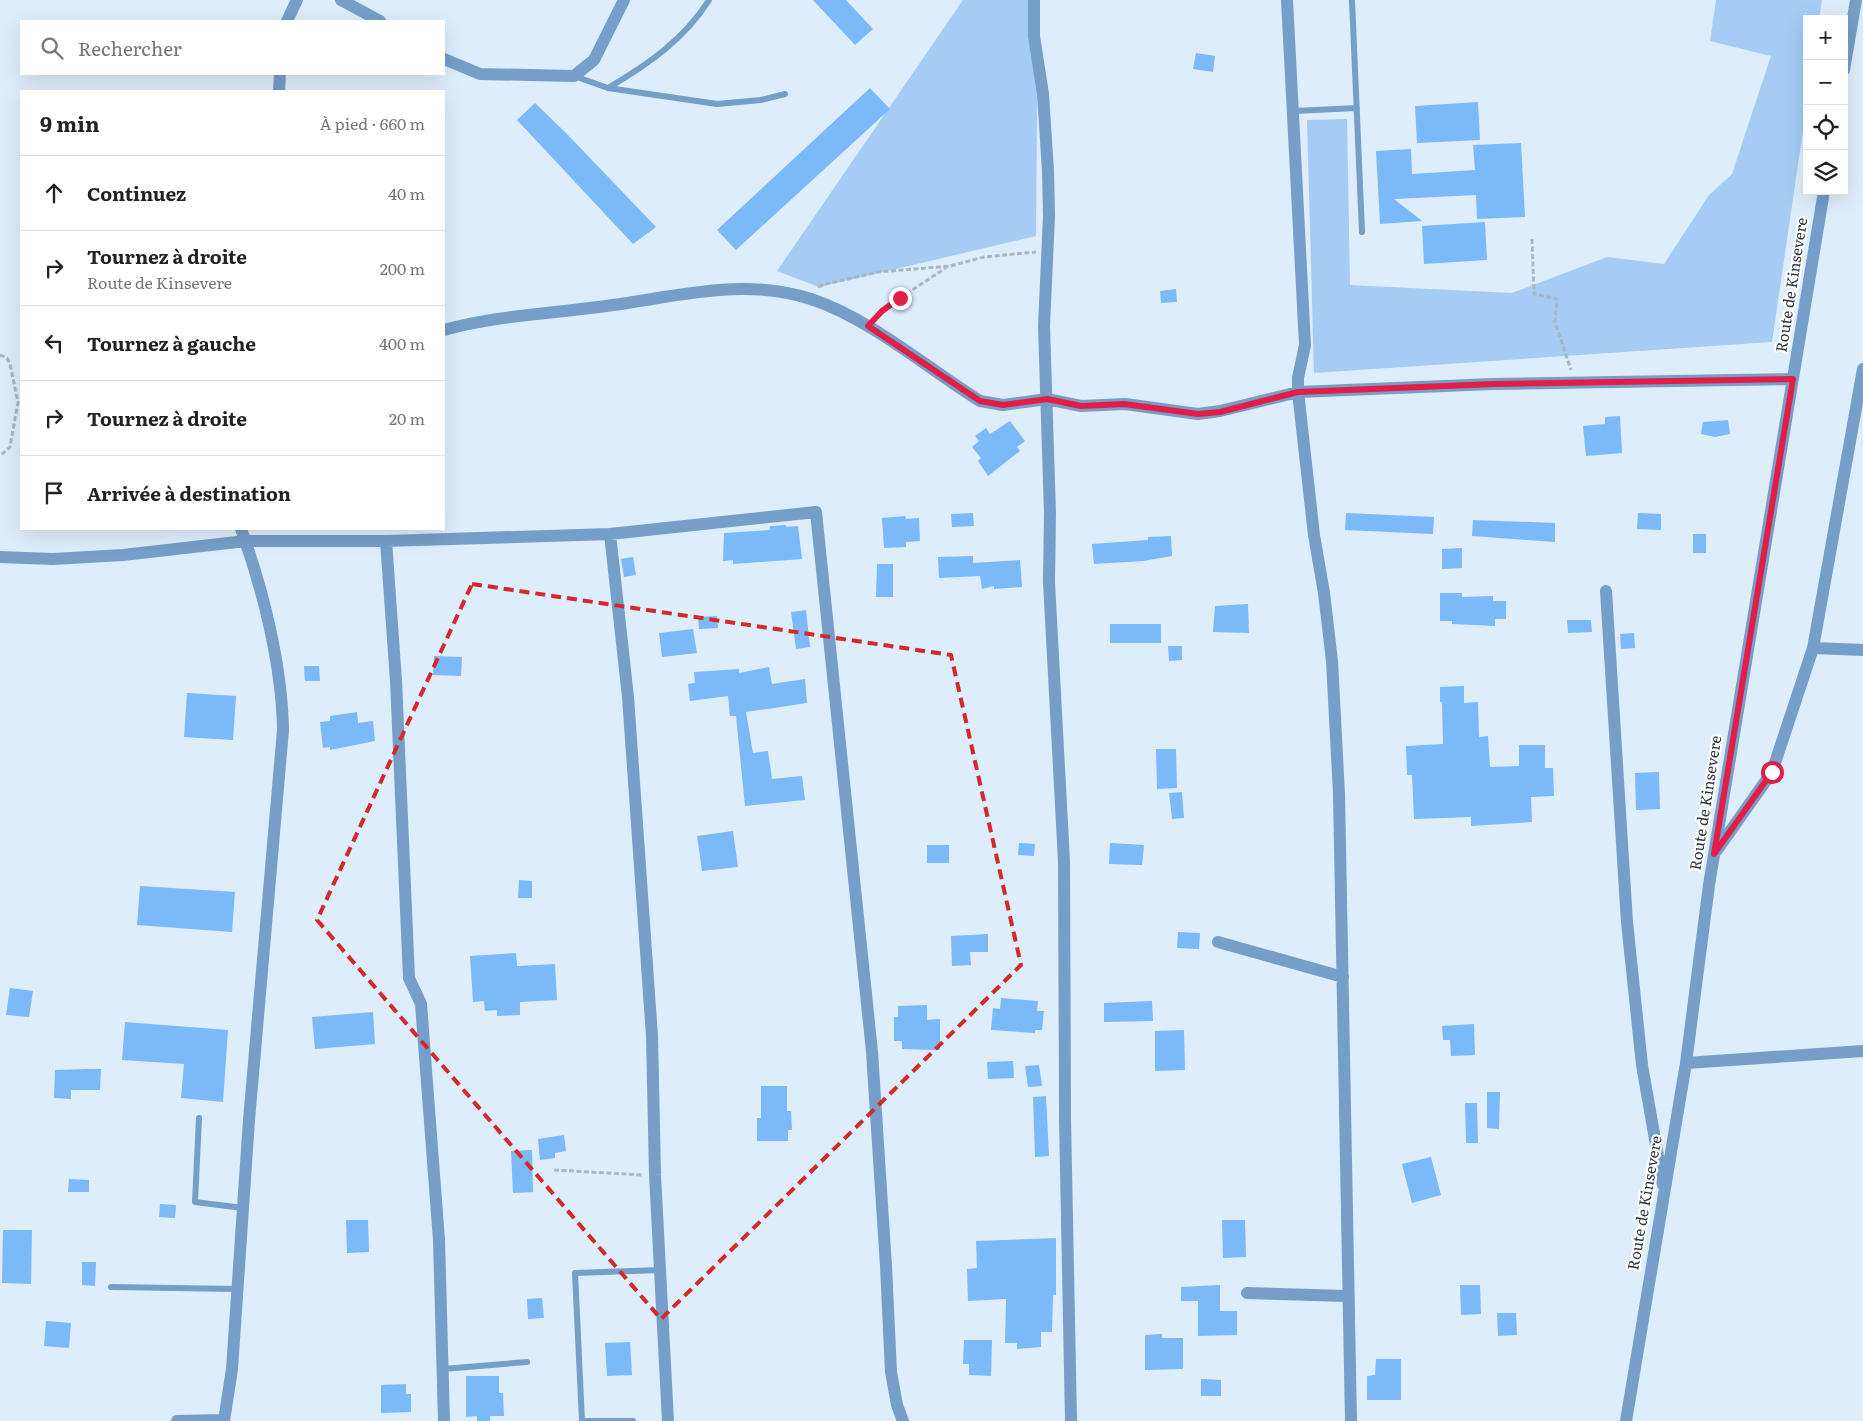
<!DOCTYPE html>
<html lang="fr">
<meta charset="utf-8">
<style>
:root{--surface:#fff;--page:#f2f2f2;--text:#222;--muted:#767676;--line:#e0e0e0}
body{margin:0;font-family:Literata,serif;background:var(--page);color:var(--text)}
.controls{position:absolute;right:15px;top:15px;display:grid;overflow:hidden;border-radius:0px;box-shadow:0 5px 20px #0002}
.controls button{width:45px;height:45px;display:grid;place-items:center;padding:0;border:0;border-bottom:1px solid var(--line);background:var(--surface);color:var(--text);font:25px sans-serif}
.stop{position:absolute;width:15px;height:15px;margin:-11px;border:4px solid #e11d48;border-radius:50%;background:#fff}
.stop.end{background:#e11d48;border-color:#fff;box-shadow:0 1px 5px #0008}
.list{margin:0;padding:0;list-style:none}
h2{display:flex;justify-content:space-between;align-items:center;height:65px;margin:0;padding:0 20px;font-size:21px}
h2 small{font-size:16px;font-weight:400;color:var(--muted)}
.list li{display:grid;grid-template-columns:32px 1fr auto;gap:15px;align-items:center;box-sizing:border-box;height:75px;padding:0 20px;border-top:1px solid var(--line)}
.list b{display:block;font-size:19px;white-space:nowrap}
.list p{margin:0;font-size:16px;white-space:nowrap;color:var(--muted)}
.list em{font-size:16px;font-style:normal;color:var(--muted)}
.icon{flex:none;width:28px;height:28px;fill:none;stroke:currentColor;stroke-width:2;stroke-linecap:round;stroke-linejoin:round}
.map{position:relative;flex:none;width:1863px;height:1421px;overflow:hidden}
.search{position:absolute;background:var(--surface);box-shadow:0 5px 20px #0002;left:20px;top:20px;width:425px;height:55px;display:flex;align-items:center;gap:12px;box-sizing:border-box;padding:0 18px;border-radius:0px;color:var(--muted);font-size:19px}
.panel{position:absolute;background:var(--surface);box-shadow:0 5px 20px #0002;left:20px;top:90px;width:425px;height:440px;border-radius:0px}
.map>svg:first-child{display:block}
.green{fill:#a4ccf5}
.building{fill:#7bb9f8}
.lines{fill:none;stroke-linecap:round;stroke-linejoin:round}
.path{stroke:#a9b6c4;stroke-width:3;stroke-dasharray:5 2.5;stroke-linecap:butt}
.service{stroke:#759ec8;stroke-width:6}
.minor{stroke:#759ec8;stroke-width:12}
.route{stroke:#e11d48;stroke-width:6}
.marked{fill:none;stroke:#d62828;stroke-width:4;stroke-dasharray:10 6;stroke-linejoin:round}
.labels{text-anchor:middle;stroke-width:4.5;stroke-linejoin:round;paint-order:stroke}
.street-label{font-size:15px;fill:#2e3741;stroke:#fff}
</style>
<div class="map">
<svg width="1863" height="1421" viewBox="0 0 1863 1421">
<rect width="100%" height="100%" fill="#deedfc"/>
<!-- green -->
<path class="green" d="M963,0h75l-2,236 -217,51 -42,-16z
M1716,0h106l-3,19h-12v84l-35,239 -458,31 -7,-253 40,-1 3,166 162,8 95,-36 57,7 45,-69 23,-21 39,-118 -61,-15z"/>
<!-- building -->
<path class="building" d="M813,0h33l27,29 -18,16z
M1196,53l19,3 -2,16 -20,-3z
M870,88l20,21 -154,141 -19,-20z
M1478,102l2,38 -63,3 -2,-37z
M535,103l31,30 90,94 -23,17 -116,-124z
M1521,143l4,74 -48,2 -1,-24 -82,4 28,22 -42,3 -4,-73 35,-2 1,25 63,-4 -2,-25z
M1485,222l2,38 -63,4 -2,-38z
M1176,289l1,13 -16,1 -1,-12z
M1620,416l2,37 -36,3 -3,-30 22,-2v-7z
M1728,420l2,14 -15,3 -14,-3 2,-12z
M1010,421l15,20 -8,6 3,4 -32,25 -10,-15 3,-3 -9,-11 7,-6 -4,-5 11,-8 4,6z
M973,513l1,13 -22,1 -1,-13z
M1346,513l88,4 -1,17 -88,-4z
M1638,513l23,1v16l-24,-1z
M905,516l1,3 13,-1 1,23 -14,1v5l-22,1 -2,-30z
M1473,520l82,3v19l-83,-6z
M786,525v2l12,-1 4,33 -69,5v-4l-10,1 1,-28 46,-3v-4z
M1693,534h13v19h-13z
M1171,536l1,20 -29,5 -49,3 -2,-20 56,-4v-3z
M1462,548v20l-20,1v-20z
M973,556v7l47,-3 2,27 -28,2v-3l-12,3 -2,-13 -41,2 -1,-21z
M633,557l3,18 -12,2 -3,-18z
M877,564h16v33h-17z
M1440,593h22v4l31,-1v5h13v18h-11v7l-43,-2v-3h-12z
M1248,604l1,29 -36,-1 2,-26z
M806,610l4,37 -14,2 -5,-37z
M717,616l1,12 -19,1 -1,-12z
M1567,620h24l1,12 -24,1z
M1110,624h51v19h-51z
M693,629l4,24 -35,4 -3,-24z
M1634,633l1,15 -14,1 -1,-15z
M1168,646h14v14l-13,1z
M434,656l28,1 -1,19 -28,-1z
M304,666h15l1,15h-15z
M769,667l3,17 33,-5 2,24 -61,9 7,41 15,-2 4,28 30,-3 3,24 -60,6 -9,-90h-6l-2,-20 -38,5 -2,-17 7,-1 -1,-11 45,-3v4z
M1464,686v17l14,-1 1,35 9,-1 2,31 29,-1v-21h26v23h8l1,28 -23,1 1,25 -61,4v-9l-57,2 -2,-44h-5l-1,-29 37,-2 -1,-42h-2v-15z
M187,693l49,3 -3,44 -49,-3z
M357,712l1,11 15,-2 2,20 -45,9v-3l-7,1 -3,-26 10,-1v-5z
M1156,749h20l1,39 -20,1z
M1659,772l1,37 -24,1 -1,-37z
M1182,792l2,26 -12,1 -3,-26z
M733,831l5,36 -36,4 -5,-35z
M1019,843l16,1 -1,12 -16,-1z
M1110,843l34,2 -2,20 -33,-1z
M927,845h22v18h-22z
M519,880l13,1v17h-14z
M140,886l95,6 -3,40 -95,-7z
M1178,932l22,1 -1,16 -22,-1z
M988,934v18h-18l1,13 -19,1 -1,-30z
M516,953l1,13 38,-2 2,36 -37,2v13l-23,1v-6l-12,1 -1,-10 -11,1 -3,-46z
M10,988l23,3 -4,26 -23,-2z
M1001,998l37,3 -1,10h7l-2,19h-7v3l-44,-3 2,-22 7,1z
M1152,1001l1,20 -49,1v-19z
M927,1005v15l13,-1v31l-38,-1v-8h-8v-24h4v-11z
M373,1012l2,32 -60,5 -3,-32z
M125,1022l103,8 -5,72 -42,-4 3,-34 -62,-4z
M1474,1024l1,31 -24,1 -1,-16h-7l-1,-14z
M1184,1030l1,40 -30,1v-40z
M1013,1061l1,17 -26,1 -1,-17z
M1039,1065l3,21 -14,1 -3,-21z
M88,1069h13l-1,21h-29v9l-17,-1 1,-28z
M761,1086h26v25h4l1,19h-4v11h-31v-23h4z
M1487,1092h13l-1,37 -12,-1z
M1046,1096l3,60 -14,1 -2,-60z
M1465,1103h12l1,40h-12z
M564,1135l2,16 -11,2v5l-15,2 -2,-21z
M532,1150l1,42 -20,1 -2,-42z
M1431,1157l10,38 -29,8 -10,-39z
M69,1179l20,1v12h-21z
M160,1204l16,1 -1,13 -16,-1z
M346,1220h22l1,32 -22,1z
M1222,1220h23l1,37 -23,1z
M3,1230h29l-1,54 -29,-1z
M1056,1238v57h-3l-1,37h-11v15l-24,2v-6h-12l1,-44 -38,2 -1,-32 10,-1 -1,-27z
M82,1262h14l-1,24 -13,-1z
M1220,1285v26h17v24l-39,1v-35h-17v-14z
M1460,1285h20l1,29 -20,1z
M542,1298l2,20 -16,1 -1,-20z
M1497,1313h19l1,22 -19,1z
M46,1321l25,2 -2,25 -25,-2z
M1162,1334v4h21v31l-38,1v-35z
M964,1340h28l-1,36 -22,-1v-11h-6z
M630,1342l2,33 -25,1 -2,-33z
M1376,1359h25v41h-34v-24l8,-1z
M466,1376h33v17h4l1,23h-14v5h-13v-5l-11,1z
M1201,1379l20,1v16h-20z
M406,1384v10h5v18l-30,1v-28z"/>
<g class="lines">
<!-- path -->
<path class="path" d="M1532,239l2,55 23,5 -2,23 16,48
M818,287l8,-3 52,-12 72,-6 34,-9 52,-5
M877,317l23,-19 47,-31
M0,355l7,3 3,6 8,38 -8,45 -10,9
M554,1170l89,5"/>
<!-- service -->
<path class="service" d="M1352,0l10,232
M574,76l34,12 109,16 44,-4 24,-6
M608,88c39,-23 77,-49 101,-88
M1294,111l63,-3
M199,1118l-4,84 48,6
M111,1287l126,2
M443,1369l84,-7
M633,1421h-51l-7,-148 86,-3"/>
<!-- minor -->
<path class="minor" d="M341,0l39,21
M1034,0v36l9,58 5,77 1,45 -5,110 6,187 -1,69 15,279 1,257 6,303
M1287,0l18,345 -7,33v14l16,143 10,58 8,68 7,133 12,627
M287,21l10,-21
M444,59l36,15 94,2 20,-16 30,-60
M1844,70l12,-70
M279,91l1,-17
M444,330c50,-14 102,-16 154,-23 70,-8 144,-31 213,-8 60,20 116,69 169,102l23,4 44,-6 34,7 44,-2 73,10 22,-3 78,-19 195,-8 300,-5
M610,534l18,163 24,339 3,139 13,246
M386,541l10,140 13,297 12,26 18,236 5,181
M0,557l53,2 70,-4 123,-14h140l224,-7 206,-22 56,540 14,214 5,106 6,33 6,16
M1606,591l21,331 15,143 21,120
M1813,648l50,2
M1717,850l55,-78 41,-124 50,-279
M1218,942l125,35
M1686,1063l177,-12
M1247,1293l100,3
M177,1421l47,-1
M224,1421l8,-52 17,-249 34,-390c-1,-64 -20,-141 -42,-201
M1626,1421l60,-358 23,-178 115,-694"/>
</g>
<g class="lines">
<!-- route -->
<path class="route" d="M900,298l-18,13 -14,15 112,75 23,4 44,-6 34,7 43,-2 74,10 22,-2 78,-20 196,-8 299,-5 -79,475 58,-82"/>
</g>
<!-- marked area -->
<path class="marked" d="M472,584l479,71 70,310 -360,354 -344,-399z"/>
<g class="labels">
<!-- street labels -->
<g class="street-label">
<text transform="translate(1792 285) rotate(-81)" y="5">Route de Kinsevere</text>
<text transform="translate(1706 803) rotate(-81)" y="5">Route de Kinsevere</text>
<text transform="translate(1645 1203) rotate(-80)" y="5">Route de Kinsevere</text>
</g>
</g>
</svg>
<div class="controls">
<button>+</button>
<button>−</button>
<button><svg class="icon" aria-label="locate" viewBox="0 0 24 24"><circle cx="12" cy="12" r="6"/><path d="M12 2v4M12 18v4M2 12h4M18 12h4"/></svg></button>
<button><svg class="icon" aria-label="layers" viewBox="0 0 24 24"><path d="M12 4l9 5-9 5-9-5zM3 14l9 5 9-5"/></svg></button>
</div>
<div class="stop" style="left:1772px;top:772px"></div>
<div class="stop end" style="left:900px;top:298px"></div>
<div class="search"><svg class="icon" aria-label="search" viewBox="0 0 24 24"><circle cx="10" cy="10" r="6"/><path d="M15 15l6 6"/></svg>Rechercher</div>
<section class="panel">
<h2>9 min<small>À pied · 660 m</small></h2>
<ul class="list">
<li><svg class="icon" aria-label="ahead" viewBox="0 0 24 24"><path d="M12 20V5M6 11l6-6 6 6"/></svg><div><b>Continuez</b></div><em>40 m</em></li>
<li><svg class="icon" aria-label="right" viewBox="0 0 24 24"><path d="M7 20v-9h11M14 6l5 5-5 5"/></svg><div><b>Tournez à droite</b><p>Route de Kinsevere</p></div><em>200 m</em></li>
<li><svg class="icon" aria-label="left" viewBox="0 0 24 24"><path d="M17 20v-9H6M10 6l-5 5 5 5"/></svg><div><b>Tournez à gauche</b></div><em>400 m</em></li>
<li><svg class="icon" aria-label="right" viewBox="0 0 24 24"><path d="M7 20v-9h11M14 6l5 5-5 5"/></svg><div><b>Tournez à droite</b></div><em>20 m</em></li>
<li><svg class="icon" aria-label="arrive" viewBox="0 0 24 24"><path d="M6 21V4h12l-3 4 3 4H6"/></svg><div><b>Arrivée à destination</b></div></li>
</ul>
</section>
</div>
